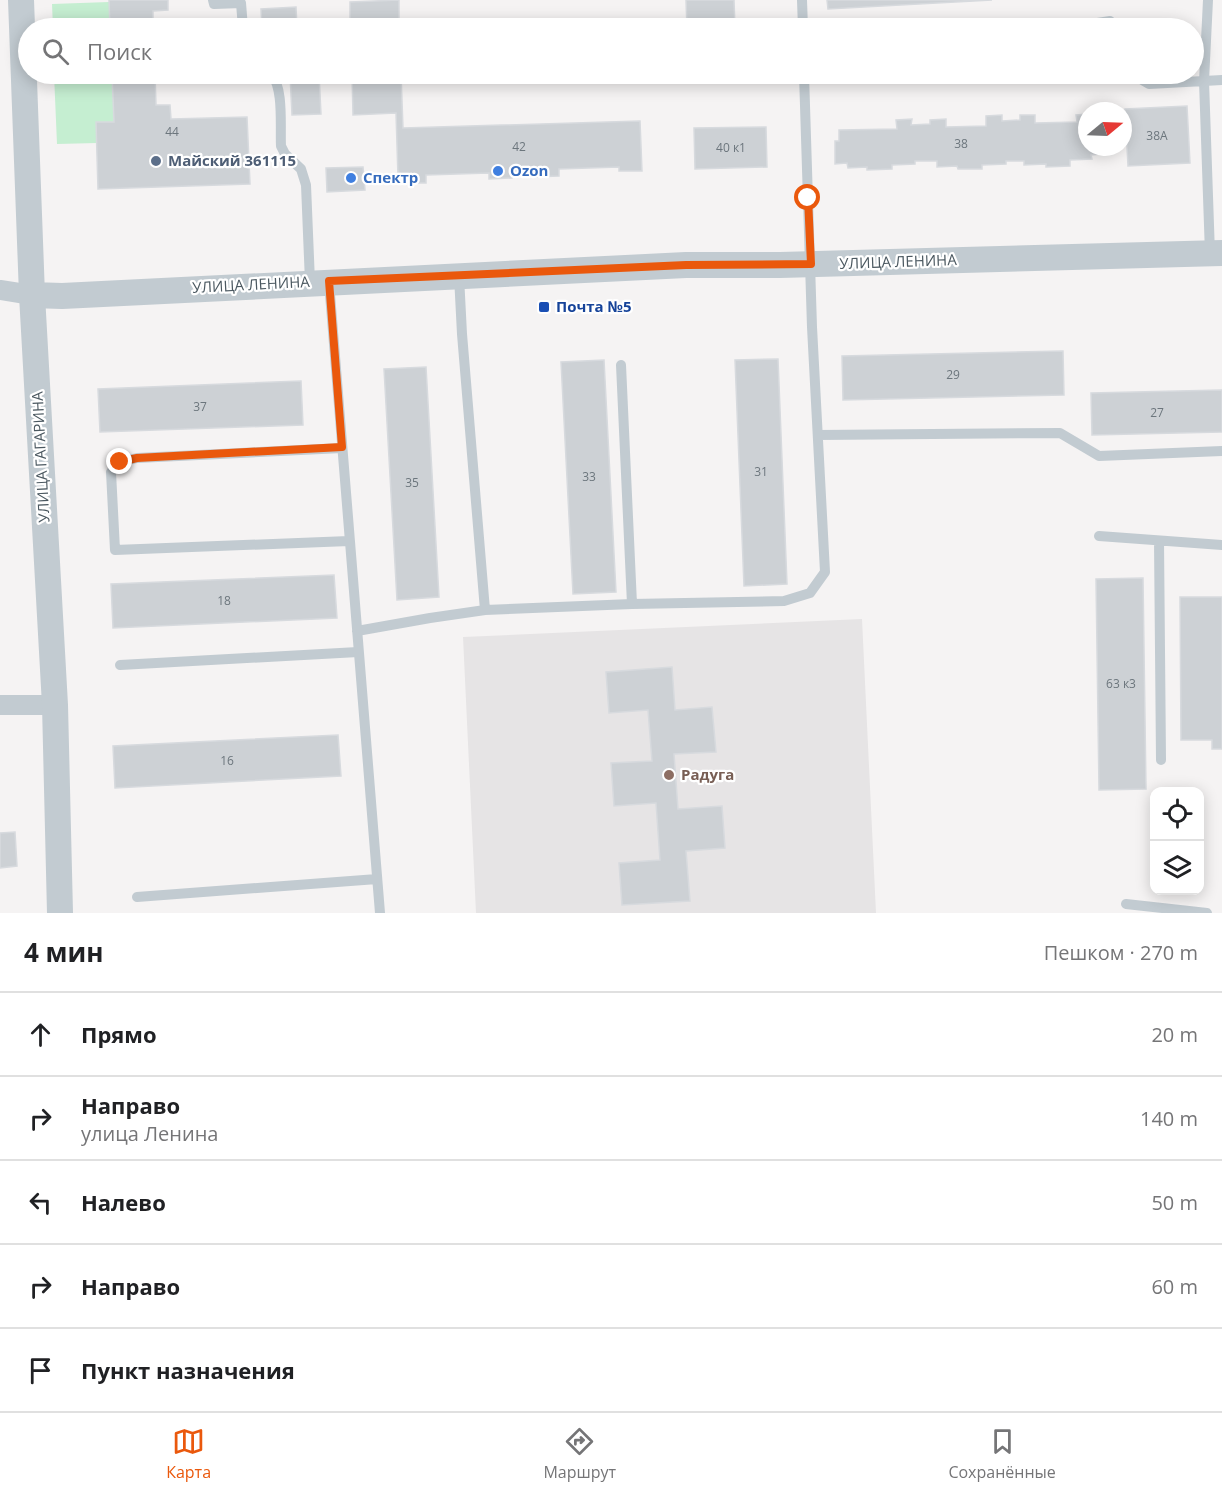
<!DOCTYPE html>
<html lang="ru">
<meta charset="utf-8">
<style>
:root{--surface:#fff;--page:#f6f6f6;--text:#202124;--muted:#757577;--line:#e0e0e0;--accent:#ea580c}
body{margin:0;font-family:"Open Sans",sans-serif;background:var(--page);color:var(--text)}
.controls{position:absolute;right:18px;bottom:18px;display:grid;overflow:hidden;border-radius:12px;box-shadow:0 3px 15px #0003}
.controls button{width:54px;height:54px;display:grid;place-items:center;padding:0;border:0;border-bottom:2px solid var(--line);background:var(--surface);color:var(--text);font:30px sans-serif}
.compass{position:absolute;left:1078px;top:102px;width:54px;height:54px;border-radius:50%;background:var(--surface);box-shadow:0 3px 15px #0003;rotate:71deg}
.stop{position:absolute;width:18px;height:18px;margin:-14px;border:4px solid #ea580c;border-radius:50%;background:#fff}
.stop.end{background:#ea580c;border-color:#fff;box-shadow:0 2px 6px #0008}
.list{margin:0;padding:0;list-style:none}
h2{display:flex;justify-content:space-between;align-items:center;height:78px;margin:0;padding:0 24px;font-size:26px}
h2 small{font-size:20px;font-weight:400;color:var(--muted)}
.list li{display:grid;grid-template-columns:39px 1fr auto;gap:18px;align-items:center;box-sizing:border-box;height:84px;padding:0 24px;border-top:2px solid var(--line)}
.list b{display:block;font-size:22px;white-space:nowrap}
.list p{margin:0;font-size:20px;white-space:nowrap;color:var(--muted)}
.list em{font-size:20px;font-style:normal;color:var(--muted)}
.icon{flex:none;width:33px;height:33px;fill:none;stroke:currentColor;stroke-width:2;stroke-linecap:round;stroke-linejoin:round}
.map{position:relative;flex:none;width:1222px;height:913px;overflow:hidden}
.search{position:absolute;background:var(--surface);box-shadow:0 3px 15px #0003;left:18px;right:18px;top:18px;height:66px;display:flex;align-items:center;gap:15px;box-sizing:border-box;padding:0 21px;border-radius:33px;color:var(--muted);font-size:22px}
.sheet{height:498px;background:var(--surface)}
nav{display:flex;justify-content:space-around;align-items:center;box-sizing:border-box;height:84px;border-top:2px solid var(--line);background:var(--surface);font-size:16px;color:var(--muted)}
nav a{display:grid;justify-items:center;gap:3px}
nav .on{color:var(--accent)}
.map>svg:first-child{display:block}
.education{fill:#e6e4e5}
.green{fill:#c5eed1}
.building{fill:#cdd1d5;stroke:#d7dade;stroke-width:1.5}
.lines{fill:none;stroke-linecap:round;stroke-linejoin:round}
.service{stroke:#c2cbd1;stroke-width:10}
.minor{stroke:#c2cbd1;stroke-width:20}
.tertiary{stroke:#c2cbd1;stroke-width:26}
.route{stroke:#ea580c;stroke-width:8}
.service-dot{fill:#5c6f8a;stroke:#fff;stroke-width:2}
.shop-dot{fill:#3f7fe0;stroke:#fff;stroke-width:2}
.transit-dot{fill:#1a4fb4;stroke:#fff;stroke-width:2}
.education-dot{fill:#8d6e63;stroke:#fff;stroke-width:2}
.labels{text-anchor:middle;stroke-width:4.5;stroke-linejoin:round;paint-order:stroke}
.number-label{font-size:12px;fill:#6c767d}
.service-label{font-size:15px;font-weight:bold;fill:#4e5e75;stroke:#fff;text-anchor:start}
.shop-label{font-size:15px;font-weight:bold;fill:#366cbe;stroke:#fff;text-anchor:start}
.street-label{font-size:15px;fill:#4b5860;stroke:#fff}
.transit-label{font-size:15px;font-weight:bold;fill:#164399;stroke:#fff;text-anchor:start}
.education-label{font-size:15px;font-weight:bold;fill:#785e54;stroke:#fff;text-anchor:start}
</style>
<div class="map">
<svg width="1222" height="913" viewBox="0 0 1222 913">
<rect width="100%" height="100%" fill="#f5f3f3"/>
<!-- education -->
<path class="education" d="M862,619l14,294h-400l-13,-276z"/>
<!-- green -->
<path class="green" d="M109,2l1,26h-57l-1,-24z
M54,74h58l2,48h-18l1,21 -40,1z"/>
<!-- building -->
<path class="building" d="M109,0h59v10l-15,1v17h-43z
M399,0v28h-49v-26z
M686,0h48l1,28h-48z
M827,0h165l-164,9z
M296,7l1,21h-35l-1,-19z
M112,74h43l1,31h14l1,14 76,-2 3,67 -152,5 -2,-67h18z
M290,74h29l2,40 -29,1z
M352,74h49l2,54 237,-7 2,50h-23v-4l-60,2v7l-26,1v-6l-21,1v6l-23,1v-6l-63,2v8h-21v-7l-7,1 -2,-64 -43,2z
M1187,106l3,57 -62,3 -3,-57z
M1087,114v33h13v7l-9,1 1,4 -22,1v6l-24,1v-3l-22,1v-4h-18v3l-24,1v4h-24l-1,-3 -20,1v-6h-22v3l-23,1v4l-25,1v-3l-19,1 -1,-5 -12,1v-23h4v-11l58,-1 -1,-9 16,-1 -1,6 19,-1v-4l16,-1v8l40,-1v-10l16,-1v6l18,-1v-5h15v8l42,-1 -1,-7z
M766,127l1,40 -72,2 -1,-41z
M363,167l2,23 -38,2 -1,-24z
M1063,351l1,44 -221,5 -1,-44z
M778,359l9,225 -43,2 -9,-226z
M604,360l12,232 -43,2 -12,-232z
M426,367l13,230 -42,3 -13,-231z
M301,381l2,44 -203,7 -2,-43z
M1222,390v42l-130,3 -1,-42z
M334,575l3,43 -224,10 -2,-44z
M1143,578l3,211 -47,1 -3,-211z
M1180,597h42v152h-10v-9h-31z
M672,667l3,43 37,-3 4,45 -42,2 4,55 44,-3 3,42 -39,3 4,50 -68,4 -3,-42 41,-3 -4,-57 -42,3 -3,-43 41,-2 -4,-51 -39,3 -3,-41z
M338,735l3,41 -226,12 -2,-42z
M15,832l2,34 -17,2v-35z"/>
<g class="lines">
<!-- service -->
<path class="service" d="M213,0l1,4 27,-1 2,25
M802,0l1,28
M1208,0l-4,81 18,-1
M1066,28l44,-7 8,7
M271,74c13,13 9,53 10,72l4,8 16,15 5,16 4,97
M1132,74l17,10 55,-3 6,173
M459,276l3,58 23,276
M329,282l51,631
M621,365l11,239
M818,435l242,-2 39,23 123,-5
M342,448l-205,10 -17,4 -9,10 4,78 234,-9
M1099,536l123,9
M1159,541l2,219
M357,631l73,-13 55,-8 147,-6 152,-3 26,-8 15,-21 -13,-245 -8,-253
M120,665l238,-13
M137,897l240,-18
M1126,904l81,9"/>
<!-- minor -->
<path class="minor" d="M0,290l32,5
M0,705h55"/>
<!-- tertiary -->
<path class="tertiary" d="M21,0l11,295 23,410 5,208
M32,295l30,1 624,-31h94l442,-12"/>
</g>
<g class="lines">
<!-- route -->
<path class="route" d="M120,462l17,-4 205,-11 -13,-166 357,-16 125,-1 -3,-66"/>
</g>
<!-- markers -->
<circle class="service-dot" cx="156" cy="161" r="6"/>
<g class="shop-dot">
<circle cx="498" cy="171" r="6"/>
<circle cx="351" cy="178" r="6"/>
</g>
<rect class="transit-dot" x="538" y="301" width="12" height="12" rx="3"/>
<circle class="education-dot" cx="669" cy="775" r="6"/>
<g class="labels">
<!-- number labels -->
<g class="number-label">
<text x="172" y="136">44</text>
<text x="1157" y="140">38А</text>
<text x="961" y="148">38</text>
<text x="519" y="151">42</text>
<text x="731" y="152">40 к1</text>
<text x="953" y="379">29</text>
<text x="200" y="411">37</text>
<text x="1157" y="417">27</text>
<text x="761" y="476">31</text>
<text x="589" y="481">33</text>
<text x="412" y="487">35</text>
<text x="224" y="605">18</text>
<text x="1121" y="688">63 к3</text>
<text x="227" y="765">16</text>
</g>
<!-- service labels -->
<g class="service-label">
<text x="168" y="166">Майский 361115</text>
</g>
<!-- shop labels -->
<g class="shop-label">
<text x="510" y="176">Ozon</text>
<text x="363" y="183">Спектр</text>
</g>
<!-- street labels -->
<g class="street-label">
<text transform="translate(898 262) rotate(-2)" y="5">УЛИЦА ЛЕНИНА</text>
<text transform="translate(251 285) rotate(-3)" y="5">УЛИЦА ЛЕНИНА</text>
<text transform="translate(41 457) rotate(-93)" y="5">УЛИЦА ГАГАРИНА</text>
</g>
<!-- transit labels -->
<g class="transit-label">
<text x="556" y="312">Почта №5</text>
</g>
<!-- education labels -->
<g class="education-label">
<text x="681" y="780">Радуга</text>
</g>
</g>
</svg>
<div class="controls">
<button><svg class="icon" aria-label="locate" viewBox="0 0 24 24"><circle cx="12" cy="12" r="6"/><path d="M12 2v4M12 18v4M2 12h4M18 12h4"/></svg></button>
<button><svg class="icon" aria-label="layers" viewBox="0 0 24 24"><path d="M12 4l9 5-9 5-9-5zM3 14l9 5 9-5"/></svg></button>
</div>
<svg class="compass" viewBox="-18 -18 36 36"><path d="M0-13l5 13h-10z" fill="#e53935"/><path d="M0 13l5-13h-10z" fill="#757577"/></svg>
<div class="stop" style="left:808px;top:198px"></div>
<div class="stop end" style="left:120px;top:462px"></div>
<div class="search"><svg class="icon" aria-label="search" viewBox="0 0 24 24"><circle cx="10" cy="10" r="6"/><path d="M15 15l6 6"/></svg>Поиск</div>
</div>
<section class="sheet">
<h2>4 мин<small>Пешком · 270 m</small></h2>
<ul class="list">
<li><svg class="icon" aria-label="ahead" viewBox="0 0 24 24"><path d="M12 20V5M6 11l6-6 6 6"/></svg><div><b>Прямо</b></div><em>20 m</em></li>
<li><svg class="icon" aria-label="right" viewBox="0 0 24 24"><path d="M7 20v-9h11M14 6l5 5-5 5"/></svg><div><b>Направо</b><p>улица Ленина</p></div><em>140 m</em></li>
<li><svg class="icon" aria-label="left" viewBox="0 0 24 24"><path d="M17 20v-9H6M10 6l-5 5 5 5"/></svg><div><b>Налево</b></div><em>50 m</em></li>
<li><svg class="icon" aria-label="right" viewBox="0 0 24 24"><path d="M7 20v-9h11M14 6l5 5-5 5"/></svg><div><b>Направо</b></div><em>60 m</em></li>
<li><svg class="icon" aria-label="arrive" viewBox="0 0 24 24"><path d="M6 21V4h12l-3 4 3 4H6"/></svg><div><b>Пункт назначения</b></div></li>
</ul>
</section>
<nav>
<a class="on"><svg class="icon" aria-label="map" viewBox="0 0 24 24"><path d="M3 6l6-2 6 2 6-2v14l-6 2-6-2-6 2zM9 4v14M15 6v14"/></svg>Карта</a>
<a><svg class="icon" aria-label="directions" viewBox="0 0 24 24"><path d="M12 3l9 9-9 9-9-9zM9 14v-3h6M13 9l2 2-2 2"/></svg>Маршрут</a>
<a><svg class="icon" aria-label="saved" viewBox="0 0 24 24"><path d="M7 4h10v16l-5-4-5 4z"/></svg>Сохранённые</a>
</nav>
